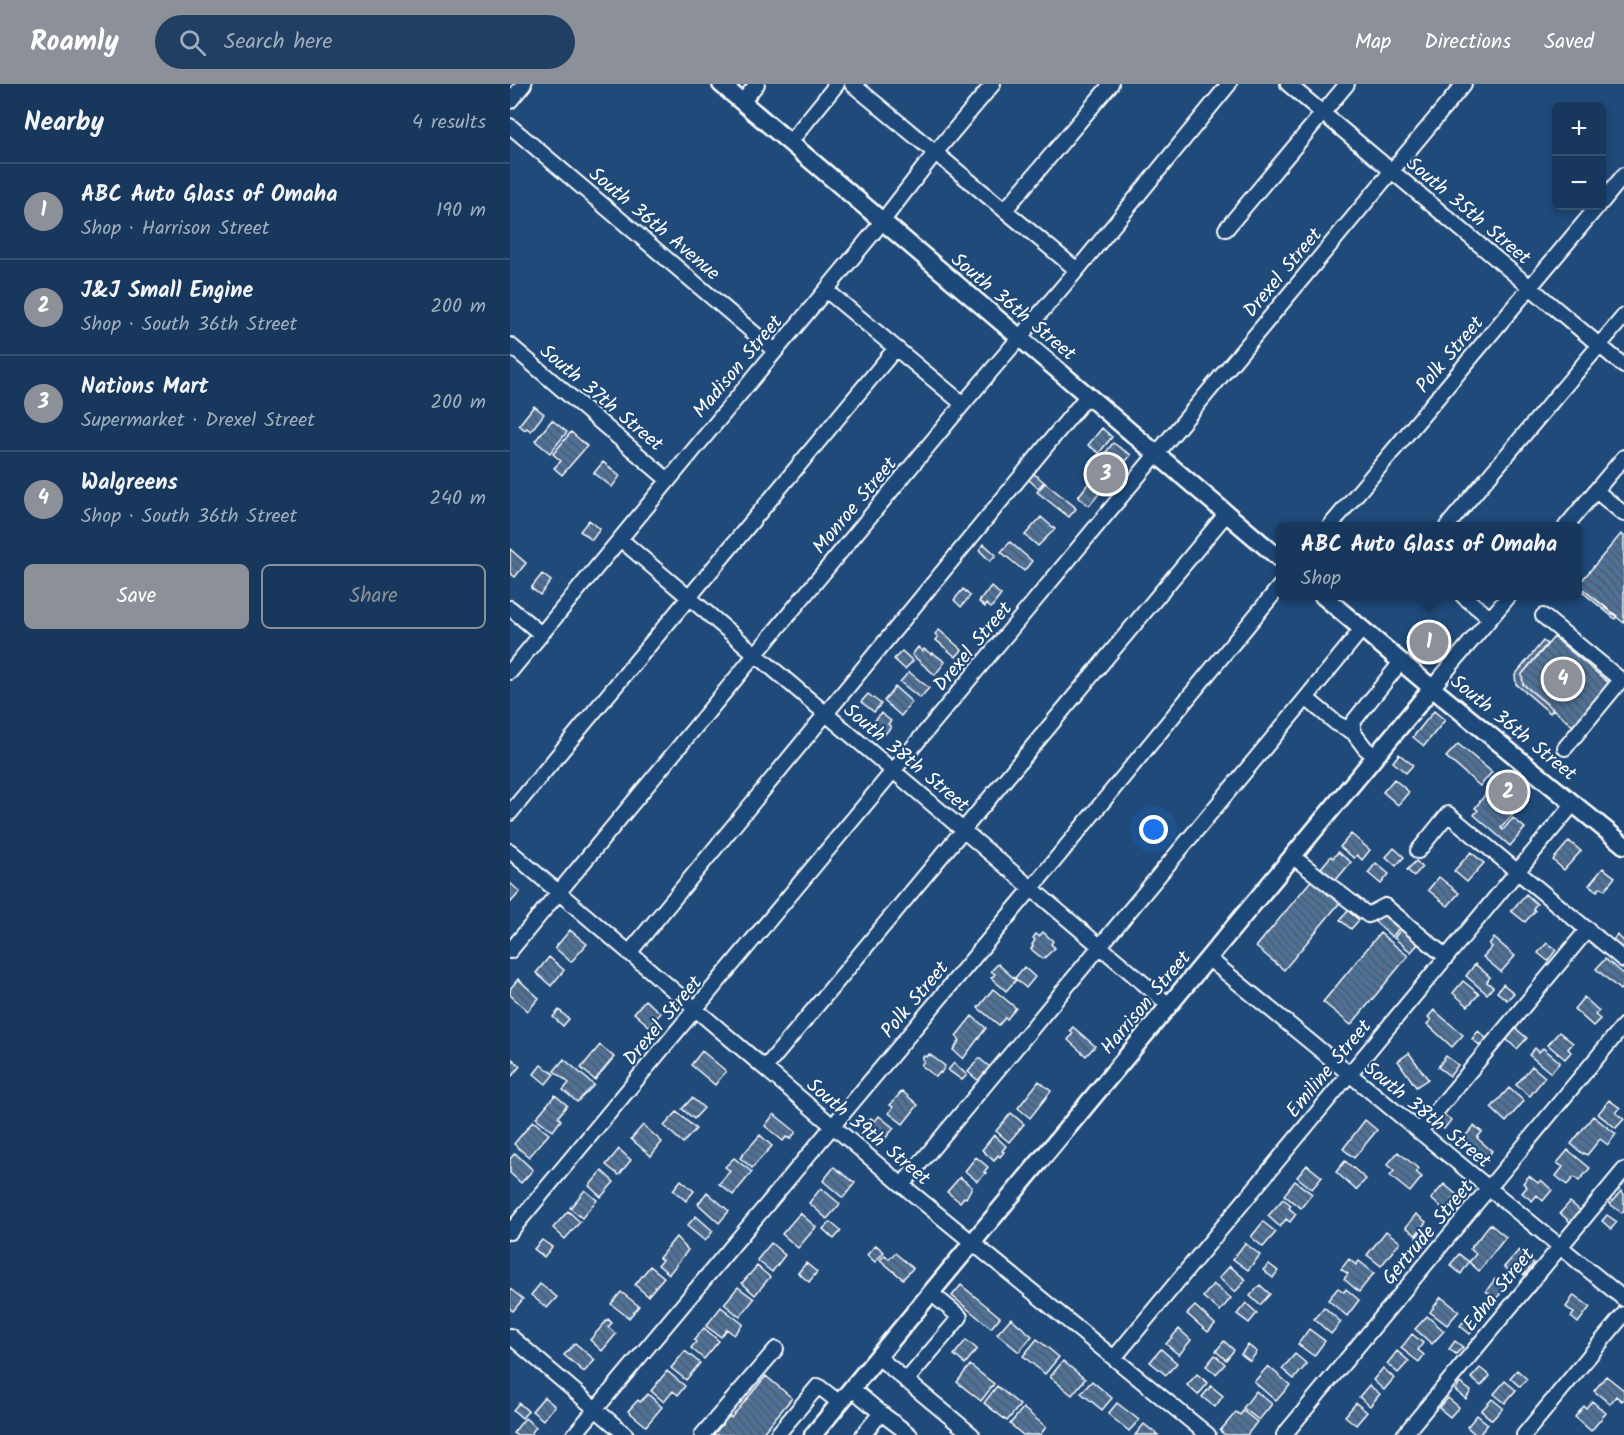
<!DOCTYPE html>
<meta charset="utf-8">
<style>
:root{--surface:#17385c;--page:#203f62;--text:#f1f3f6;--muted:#9eacbb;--line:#365272;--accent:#8c9099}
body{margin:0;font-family:Kalam,sans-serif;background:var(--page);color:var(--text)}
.controls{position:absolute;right:18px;top:18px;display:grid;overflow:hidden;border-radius:9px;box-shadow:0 3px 9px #0003}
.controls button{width:54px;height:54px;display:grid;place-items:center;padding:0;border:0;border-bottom:2px solid var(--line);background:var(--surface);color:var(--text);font:30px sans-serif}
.you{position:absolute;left:644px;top:746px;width:21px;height:21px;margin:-15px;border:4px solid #fff;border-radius:50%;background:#1a73e8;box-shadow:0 0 0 9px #1a73e833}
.badge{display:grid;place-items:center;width:39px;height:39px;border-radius:50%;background:var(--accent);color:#fff;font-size:20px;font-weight:700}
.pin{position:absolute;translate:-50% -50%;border:3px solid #fff;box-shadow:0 2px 6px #0006}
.popup{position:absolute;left:766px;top:438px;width:306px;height:78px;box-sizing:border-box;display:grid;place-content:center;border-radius:9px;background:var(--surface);filter:drop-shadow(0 2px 4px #0005);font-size:20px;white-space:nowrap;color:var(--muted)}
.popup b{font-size:22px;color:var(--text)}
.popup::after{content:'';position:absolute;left:50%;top:100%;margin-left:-12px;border:12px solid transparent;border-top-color:var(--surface)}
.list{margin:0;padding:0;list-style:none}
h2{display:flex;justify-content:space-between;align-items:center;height:78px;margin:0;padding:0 24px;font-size:26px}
h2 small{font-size:20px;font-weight:400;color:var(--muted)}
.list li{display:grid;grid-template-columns:39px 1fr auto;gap:18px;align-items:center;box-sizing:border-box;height:96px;padding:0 24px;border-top:2px solid var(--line)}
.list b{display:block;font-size:22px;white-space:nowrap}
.list p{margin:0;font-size:20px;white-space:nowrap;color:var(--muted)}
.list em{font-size:20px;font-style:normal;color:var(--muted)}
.actions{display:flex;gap:12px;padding:18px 24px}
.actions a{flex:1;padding:14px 0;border:2px solid var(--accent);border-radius:9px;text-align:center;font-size:21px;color:var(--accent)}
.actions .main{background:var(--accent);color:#fff}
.icon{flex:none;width:33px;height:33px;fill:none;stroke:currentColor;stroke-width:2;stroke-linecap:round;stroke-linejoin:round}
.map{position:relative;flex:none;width:1114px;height:1351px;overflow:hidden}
header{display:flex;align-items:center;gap:36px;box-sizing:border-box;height:84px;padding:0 30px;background:var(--accent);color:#fff}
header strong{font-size:28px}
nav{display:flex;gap:33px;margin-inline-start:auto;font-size:21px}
.search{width:420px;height:54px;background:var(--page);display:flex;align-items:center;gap:15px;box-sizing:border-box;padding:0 21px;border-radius:33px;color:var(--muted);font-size:22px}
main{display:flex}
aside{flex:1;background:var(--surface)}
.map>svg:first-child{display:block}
.building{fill:url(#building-back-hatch);stroke:#fff;stroke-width:1.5}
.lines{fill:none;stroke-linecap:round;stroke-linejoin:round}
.minor-casing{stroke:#fff;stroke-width:18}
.major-casing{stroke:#fff;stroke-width:21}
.minor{stroke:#1f4a7a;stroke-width:14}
.major{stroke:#1f4a7a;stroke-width:16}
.labels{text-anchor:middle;stroke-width:4.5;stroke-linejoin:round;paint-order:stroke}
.street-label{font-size:20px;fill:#fff;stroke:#1f4a7a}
</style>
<header>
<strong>Roamly</strong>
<div class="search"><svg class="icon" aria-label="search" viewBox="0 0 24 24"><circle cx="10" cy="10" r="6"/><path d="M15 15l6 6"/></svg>Search here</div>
<nav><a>Map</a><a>Directions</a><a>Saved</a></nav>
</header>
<main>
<aside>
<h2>Nearby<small>4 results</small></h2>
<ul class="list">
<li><span class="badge">1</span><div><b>ABC Auto Glass of Omaha</b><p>Shop · Harrison Street</p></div><em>190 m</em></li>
<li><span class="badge">2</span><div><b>J&amp;J Small Engine</b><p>Shop · South 36th Street</p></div><em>200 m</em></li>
<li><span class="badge">3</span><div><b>Nations Mart</b><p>Supermarket · Drexel Street</p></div><em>200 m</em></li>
<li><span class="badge">4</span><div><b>Walgreens</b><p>Shop · South 36th Street</p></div><em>240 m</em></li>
</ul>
<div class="actions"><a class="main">Save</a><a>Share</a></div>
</aside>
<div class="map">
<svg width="1114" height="1351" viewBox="0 0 1114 1351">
<defs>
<pattern id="building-back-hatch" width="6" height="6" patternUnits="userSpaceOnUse" patternTransform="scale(1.5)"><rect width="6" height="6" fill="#507197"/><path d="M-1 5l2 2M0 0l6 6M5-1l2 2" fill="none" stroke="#4e5b6a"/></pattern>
</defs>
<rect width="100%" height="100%" fill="#1f4a7a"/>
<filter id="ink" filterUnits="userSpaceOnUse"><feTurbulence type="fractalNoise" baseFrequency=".0167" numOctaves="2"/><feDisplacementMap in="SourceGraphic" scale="12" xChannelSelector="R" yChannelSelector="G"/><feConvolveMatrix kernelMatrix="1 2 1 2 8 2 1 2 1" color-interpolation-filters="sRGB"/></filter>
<g filter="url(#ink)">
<!-- building -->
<path class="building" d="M24,322l10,8 -13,17 -4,-3 -2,2 -6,-5z
M42,336l15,12 -17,21 -15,-12z
M592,344l10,9 -13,16 -11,-8z
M61,348l16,14 -25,29 -8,-7 7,-7 -8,-7z
M603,359l18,12 -42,51 -11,-9 28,-37 -4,-3z
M93,378l17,14 -8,11 -18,-14z
M522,388l12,10 -6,6 -11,-10z
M535,399l29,23 2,3 -7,8 -32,-25z
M531,433l14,12 -17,17 -13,-11z
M79,436l11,9 -8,11 -12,-9z
M1111,450l3,2v87l-46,-38z
M500,458l22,19 -8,10 -23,-19z
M474,460l12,11 -6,6 -11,-11z
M0,465l16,14 -11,14 -5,-4z
M32,490l9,7 -11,14 -9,-7z
M481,502l10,9 -10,13 -5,-4 -1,3 -6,-5z
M1071,504l36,28 -2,3 -35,-29z
M453,505l7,7 -9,11 -7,-7z
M429,546l23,20 -6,7 -20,-17 2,-3 -3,-3z
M1044,553l56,47 -36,43 -51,-43 -1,-10z
M1033,557l4,3 -25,30 1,10 30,25 -3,4 -34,-29 -1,-9z
M408,563l5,4 1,-2 7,5 2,-1 12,9 -10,13 -23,-20z
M392,567l11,10 -8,8 -11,-10z
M399,588l20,16 -9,10 -20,-16z
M385,603l17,15 -11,14 -17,-15z
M358,610l13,10 -7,8 -13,-10z
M924,627l11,9 -21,26 -11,-9z
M371,629l10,8 -3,3 3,3 -6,7 -12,-11z
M948,660l34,28 -12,14 -34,-29z
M889,670l14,11 -7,8 -13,-11z
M884,695l15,13 -11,13 -15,-13z
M987,695l28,21 -24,28 2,2 10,-12 12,10 -15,18 -36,-31 4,-5 -3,-2z
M841,750l19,16 -8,10 -5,-5 -3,3 -14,-11z
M1059,757l12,10 -17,19 -11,-10z
M884,764l10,9 -8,9 -10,-9z
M828,768l13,10 -15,18 -15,-12 10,-12 2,2z
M961,768l13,11 -17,19 -13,-11z
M906,777l6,6 -8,9 -7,-6z
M866,779l13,11 -8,10 -13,-11z
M1093,784l12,9 -10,13 -4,-3 -4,4 -8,-6z
M804,793l28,23 -58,70 -28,-23z
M929,793l20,16 -11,13 -20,-16z
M0,799l10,9 -10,11z
M1016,810l11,10 -4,4 2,3 -10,11 -14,-11z
M838,827l11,9 -8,9 -11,-9z
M873,828l17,15 -8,10 -17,-15z
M892,844l17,15 -8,9 -17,-14z
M60,846l17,14 -16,18 -16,-14z
M533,848l10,9 -2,3 4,4 -12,11 -12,-10 2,-3 -1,-1 3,-5 -2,-2 3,-4 3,2z
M870,849l28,23 -57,69 -28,-23z
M1107,851l7,6v13l-13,-11z
M984,854l21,18 -14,16 -18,-15 9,-10 -3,-3z
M1037,859l9,7 -8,11 -10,-8z
M39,873l15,13 -13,16 -15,-13z
M1095,875l19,15v11l-4,5 -24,-21z
M488,880l18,16 -10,11 -15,-13 4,-4 -4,-3z
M965,880l15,13 -3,5 6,5 -6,7 -21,-18z
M514,883l11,10 -9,11 -11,-10z
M8,895l21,19 -11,13 -18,-16v-6z
M953,897l16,13 -11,12 -15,-13z
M993,900l11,9 -7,7 -10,-8z
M483,905l23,19 -9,11 -2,-1 -6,7 -21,-17z
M1074,913l15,14 -4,4 5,4 -7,7 -19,-17z
M135,916l16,13 -12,13 -15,-13z
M49,926l10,9 -6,7 -10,-9z
M924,926l29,25 -11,12 -25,-23 4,-4 -3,-3z
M462,932l14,12 -23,31 -10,-9 7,-10 -4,-4z
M563,943l22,19 -9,10 -18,-16 5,-7 -3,-3z
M1005,944l12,10 -10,11 -11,-10z
M968,947l9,8 -6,7 -9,-7z
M1049,948l14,11 -5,6 3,3 -6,7 -17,-14z
M90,961l14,12 -19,23 -14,-12z
M1025,964l4,4 4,-4 17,14 -9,11 -22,-18z
M192,967l24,20 -11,14 -24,-20z
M899,969l19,26 -12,8 -18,-26z
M419,970l16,12 -4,7 -1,-1 -4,5 -15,-12 3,-4 -2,-2 2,-3 3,1z
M936,972l12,9 -8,11 -12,-9z
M0,973l10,9 -8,10 -2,-1z
M469,974l12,10 -11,14 -12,-10z
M54,975l30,26 -17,17 -14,-12 6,-7 -15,-12z
M444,979l13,12 -5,5 -14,-10z
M31,981l13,9 -8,10 -12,-10z
M1022,982l13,11 -15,19 -14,-11z
M529,997l12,10 -21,27 -12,-10z
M999,1004l15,13 -18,21 -15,-14z
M392,1007l16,14 -15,19 -14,-11 4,-6 -3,-2z
M45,1011l12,10 -9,12 3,3 -8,11 -17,-13z
M182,1014l12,10 -10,11 -12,-10z
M1099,1016l11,8 -4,5 8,6 -8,9 -18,-14z
M167,1028l19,17 -13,14 -19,-17z
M501,1029l13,11 -15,18 -13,-11z
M264,1030l22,18 -6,7 -4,-2 -3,4 -18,-15z
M933,1030l8,6 -7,9 -8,-6z
M369,1032l15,12 -10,12 -18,-16 5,-6 4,3z
M1083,1032l23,18 -8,11 -8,-6 -13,16 -3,-2 -1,1 -12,-10z
M855,1036l12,10 -23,28 -11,-9z
M23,1037l16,13 -20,23 -15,-13z
M133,1041l19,17 -11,14 -20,-17z
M964,1042l8,6 -5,6 15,13 -7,9 -24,-19z
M250,1051l12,11 -20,22 -12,-10z
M484,1051l12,11 -4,5 2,1 -4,5 -2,-2 -4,6 -12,-11z
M109,1065l12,11 -12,15 -13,-10z
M1058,1066l22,18 -11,13 -5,-4 -7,8 -11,-9 7,-9 -6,-4z
M888,1068l21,17 -3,3 6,5 -12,15 -20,-16 4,-5 -7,-6z
M5,1069l18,17 -12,13 -11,-10v-14z
M466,1073l12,10 -4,5 2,1 -9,8 -12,-10z
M224,1074l18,14 -19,23 -14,-11 11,-13 -5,-4z
M835,1077l21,18 -10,11 -20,-18z
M797,1081l15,12 -10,12 -15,-12z
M324,1083l21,16 -12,15 -20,-17z
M92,1087l12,11 -13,15 -12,-11z
M1019,1092l9,7 3,-3 11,10 -9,11 -6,-6 -5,6 -10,-8 5,-6 -4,-4z
M450,1093l12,10 -6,11 -2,-1 -4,5 -13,-10z
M171,1096l13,11 -8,10 -13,-11z
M785,1097l17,13 -11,14 -17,-13z
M934,1100l13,11 -12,15 -14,-11z
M311,1104l19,16 -13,15 -18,-16z
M75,1106l12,10 -15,18 -12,-10z
M1111,1107l3,3v16l-2,3 -12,-9z
M197,1108l22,19 -10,12 -21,-19z
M773,1115l8,6 -2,3 7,6 -6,8 -4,-3 -6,8 -12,-11z
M1060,1118l11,9 -10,12 -11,-10z
M58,1127l12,11 -15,17 -12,-11z
M290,1129l16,14 -18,21 -16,-14z
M906,1130l10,8 -10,13 -10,-8z
M1097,1131l10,7 -6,7 -9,-8z
M186,1132l17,15 -8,10 -18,-15z
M320,1138l11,9 -7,8 -11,-10z
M753,1138l13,10 -13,15 -12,-10z
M980,1140l16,13 -27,34 -10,-9 7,-8 -6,-5z
M913,1145l9,7 -6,8 -10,-7z
M876,1147l14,11 -19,24 -14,-11z
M166,1153l12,13 -19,24 -11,-9 4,-5 -3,-2z
M32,1156l10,7 -8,10 -10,-8z
M261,1159l14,12 -13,17 -15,-12z
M735,1159l15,12 -12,15 -15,-11z
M366,1161l8,7 -9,10 -8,-7z
M1009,1166l15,13 -10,12 -4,-4 -5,6 -11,-10z
M385,1169l18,15 -10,11 -23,-19 5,-5 4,4z
M949,1170l10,8 -8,12 -11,-9z
M839,1175l7,6 3,-4 15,12 -15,19 -15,-13 4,-5 -7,-5z
M296,1179l11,9 -8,10 -11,-9z
M759,1180l9,7 -5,7 -10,-8z
M140,1182l14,11 -16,19 -13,-11z
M247,1182l13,11 -15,18 -13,-12z
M720,1182l16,14 -11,12 -16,-14z
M985,1195l10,9 -9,11 -10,-8z
M30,1200l17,13 -10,11 -16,-13z
M703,1200l18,14 -11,13 -17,-14z
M451,1201l39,32 -9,11 -39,-32z
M750,1201l10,9 -10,11 -10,-9z
M228,1203l16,12 -14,18 -16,-13z
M828,1204l6,4 2,-3 13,11 -12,16 -19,-16z
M0,1205l13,10 -10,12 -3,-2z
M111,1208l18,14 -10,12 -18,-14z
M1064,1211l16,12 -12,16 -7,-6 3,-4 -8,-6z
M931,1213l18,14 -12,14 -17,-13z
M736,1219l11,10 -8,10 -12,-9z
M685,1222l20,18 -7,8 -21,-18z
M211,1223l22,17 -9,11 -7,-6 -6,8 -15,-11z
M814,1223l17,15 -10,12 -17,-15z
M917,1232l17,15 -12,13 -17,-15z
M957,1233l10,8 -7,9 -10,-8z
M501,1234l21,18 -13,16 -22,-18z
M98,1235l4,4 -4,4 8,7 -14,17 -12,-11z
M194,1244l15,13 -15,18 -13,-11 5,-6 -2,-2z
M669,1245l12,11 -12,15 -13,-11z
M799,1245l16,12 -11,15 -16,-12z
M902,1250l11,9 -5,7 6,5 -5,7 -18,-14z
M527,1255l22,18 -14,17 -22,-18z
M456,1256l11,9 -12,15 -11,-9z
M714,1257l10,9 -8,10 -10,-9z
M945,1257l8,6 -7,7 -7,-5z
M65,1259l20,17 -11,12 -20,-17z
M738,1261l9,7 -7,9 -9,-7z
M651,1265l16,14 -11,12 -16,-13z
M175,1267l15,12 -14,17 -15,-12z
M887,1267l12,10 -11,12 -11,-9z
M785,1270l12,10 -13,15 -12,-10z
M705,1271l10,9 -9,10 -10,-8z
M553,1277l22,18 -13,16 -22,-18z
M460,1281l24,19 -13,17 -24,-19z
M758,1282l22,19 -14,16 -22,-19z
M873,1284l11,10 -10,12 -11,-10z
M970,1284l10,8 -9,10 -10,-8z
M1007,1286l10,9 -7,8 -10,-9z
M157,1287l18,15 -7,9 -5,-4 -9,11 -13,-11z
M687,1290l11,9 -10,12 -11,-10z
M256,1292l26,22 -31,37h-48l16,-19 2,2z
M1096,1292l18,14v9l-2,2 -6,-5 -6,8 -16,-13z
M582,1297l20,17 -10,12 -21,-17z
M995,1297l11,9 -11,13 -11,-9z
M950,1299l11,8 -5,8 -11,-9z
M859,1301l11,9 -10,12 -11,-9z
M487,1302l23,19 -13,16 -23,-18z
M701,1302l12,10 -8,11 -13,-10z
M746,1307l16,13 -13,16 -16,-12z
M138,1310l14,13 -16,19 -18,-15 10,-11 2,2z
M34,1313l11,9 -12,14 -11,-9z
M938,1314l11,9 -9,10 -11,-9z
M982,1315l11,9 -11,12 -11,-9z
M1082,1317l14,12 -15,18 -16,-14 9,-11 2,2z
M9,1319l9,8 -6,7 -9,-8z
M607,1319l22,17 -10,11 -21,-17z
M846,1319l11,9 -11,13 -11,-9z
M513,1324l23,19 -6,8h-17l-13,-11z
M733,1327l14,11 -10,13h-22l-5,-4 16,-19 4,3z
M967,1331l11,9 -9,11h-3l-9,-8z
M15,1334l11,9 -6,8h-14l-3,-2z
M634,1340l14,11h-23z"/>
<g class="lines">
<!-- minor casing -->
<g class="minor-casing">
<path id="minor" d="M342,0l225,186
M778,0l336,282
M0,17l14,-17
M232,18l15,-18
M0,42l265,225
M280,58l47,-58
M1092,118l22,-27
M495,126l106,-126
M716,145l121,-145
M316,206l137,114
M0,261l158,135
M1086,407l28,23
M820,442l268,-320
M937,442l177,-210
M1056,442l58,-69
M110,455l549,466
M953,512l27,22
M0,524l31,26
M1033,532l78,64 -56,68
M0,588l364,-440 61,-79 58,-69
M922,604l77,-92
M796,614l30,25 17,9
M865,672l-10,-8 -12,-16v-10l48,-60
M0,729l386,-465
M0,767l392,334 306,250
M908,767l30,-37 176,146
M782,772l76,59 17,-9 61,51
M0,867l453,-547 114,-134 152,-186
M119,869l459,-558
M698,874l416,341
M255,984l462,-555
M909,1048l169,-203
M392,1101l404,-487 56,-69
M0,1148l954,-1148
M0,1252l116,99
M368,1273l94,78
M604,1274l460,-555
M396,1297l54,-64 -29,-24
M341,1304l30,25 -18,22
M371,1329l29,22
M64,1351l458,-547 248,-302
M192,1351l74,-86
M267,1351l41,-49 22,17
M774,1351l340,-410
M894,1351l220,-265
M1014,1351l100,-121"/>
</g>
<!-- major casing -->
<g class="major-casing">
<path id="major" d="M211,0l559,475
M813,512l109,92 192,157
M303,1351l619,-747"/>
</g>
<!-- minor -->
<use href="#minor" class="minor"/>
<!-- major -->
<use href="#major" class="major"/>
</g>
</g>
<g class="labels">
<!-- street labels -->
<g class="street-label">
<text transform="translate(959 126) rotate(40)" y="7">South 35th Street</text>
<text transform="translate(145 139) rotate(40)" y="7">South 36th Avenue</text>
<text transform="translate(772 188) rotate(-50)" y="7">Drexel Street</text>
<text transform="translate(504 222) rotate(40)" y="7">South 36th Street</text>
<text transform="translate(939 270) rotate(-50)" y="7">Polk Street</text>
<text transform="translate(227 282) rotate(-50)" y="7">Madison Street</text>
<text transform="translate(92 313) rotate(40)" y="7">South 37th Street</text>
<text transform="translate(344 421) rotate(-50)" y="7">Monroe Street</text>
<text transform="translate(462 562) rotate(-50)" y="7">Drexel Street</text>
<text transform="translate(1004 643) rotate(39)" y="7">South 36th Street</text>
<text transform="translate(397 673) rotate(40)" y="7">South 38th Street</text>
<text transform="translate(404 915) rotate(-50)" y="7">Polk Street</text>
<text transform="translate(635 918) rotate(-50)" y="7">Harrison Street</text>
<text transform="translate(152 936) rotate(-50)" y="7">Drexel Street</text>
<text transform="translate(818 984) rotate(-50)" y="7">Emiline Street</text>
<text transform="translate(918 1030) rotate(39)" y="7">South 38th Street</text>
<text transform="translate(359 1047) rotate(40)" y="7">South 39th Street</text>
<text transform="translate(917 1148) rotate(-50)" y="7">Gertrude Street</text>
<text transform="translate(988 1205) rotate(-51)" y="7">Edna Street</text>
</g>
</g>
</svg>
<div class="controls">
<button>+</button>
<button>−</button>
</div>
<div class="you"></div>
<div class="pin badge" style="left:919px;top:558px">1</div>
<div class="popup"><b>ABC Auto Glass of Omaha</b>Shop</div>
<div class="pin badge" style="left:998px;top:708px">2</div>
<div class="pin badge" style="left:596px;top:390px">3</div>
<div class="pin badge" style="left:1053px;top:595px">4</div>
</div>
</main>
